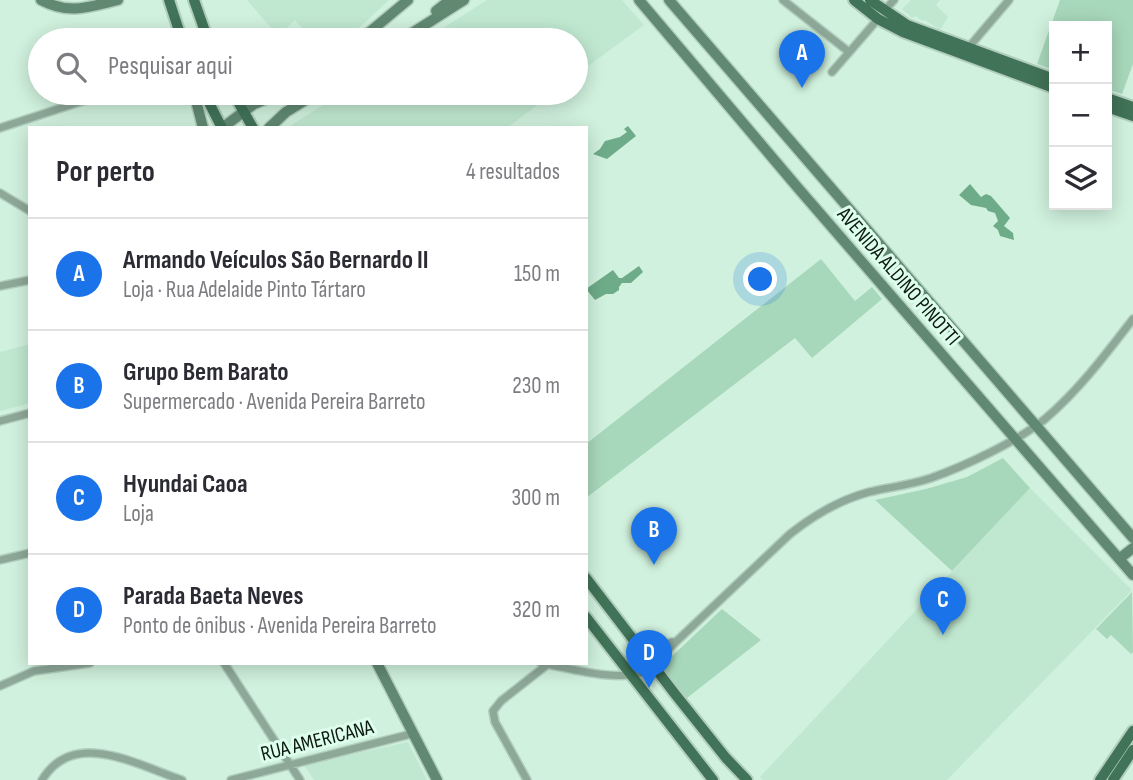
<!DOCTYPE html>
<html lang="pt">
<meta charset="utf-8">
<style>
:root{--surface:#fff;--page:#f7f7f7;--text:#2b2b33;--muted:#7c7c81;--line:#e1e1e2;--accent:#1a73e8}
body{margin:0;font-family:"Sofia Sans Condensed",sans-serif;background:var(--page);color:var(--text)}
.controls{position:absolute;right:21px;top:21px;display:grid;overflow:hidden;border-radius:0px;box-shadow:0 4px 18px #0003}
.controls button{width:63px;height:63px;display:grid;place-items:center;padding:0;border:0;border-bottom:2px solid var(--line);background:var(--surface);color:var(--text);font:35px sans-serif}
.you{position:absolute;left:761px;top:280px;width:24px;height:24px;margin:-18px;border:5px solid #fff;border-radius:50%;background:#1a73e8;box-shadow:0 0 0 10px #1a73e833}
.badge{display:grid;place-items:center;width:46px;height:46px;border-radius:50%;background:var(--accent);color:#fff;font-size:23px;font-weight:700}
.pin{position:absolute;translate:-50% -58px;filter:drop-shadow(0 2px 4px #0008)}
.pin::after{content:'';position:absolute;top:37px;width:24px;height:21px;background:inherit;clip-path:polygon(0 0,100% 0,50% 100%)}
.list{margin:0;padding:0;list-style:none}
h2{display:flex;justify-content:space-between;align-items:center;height:91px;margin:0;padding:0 28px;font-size:30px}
h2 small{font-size:23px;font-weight:400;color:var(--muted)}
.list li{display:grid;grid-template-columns:46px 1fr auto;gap:21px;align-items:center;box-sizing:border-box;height:112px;padding:0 28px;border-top:2px solid var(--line)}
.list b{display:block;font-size:26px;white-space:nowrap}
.list p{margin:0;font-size:23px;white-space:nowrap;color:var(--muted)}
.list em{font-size:23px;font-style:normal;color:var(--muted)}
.icon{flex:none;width:38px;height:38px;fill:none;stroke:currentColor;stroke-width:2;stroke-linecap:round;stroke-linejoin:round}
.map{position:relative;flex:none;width:1133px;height:780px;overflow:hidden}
.search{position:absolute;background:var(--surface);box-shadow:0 4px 18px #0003;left:28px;top:28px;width:560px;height:77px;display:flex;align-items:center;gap:18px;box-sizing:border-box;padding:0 24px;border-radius:38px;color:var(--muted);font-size:26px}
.panel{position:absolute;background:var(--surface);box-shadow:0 4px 18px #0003;left:28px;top:126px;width:560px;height:539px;border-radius:0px}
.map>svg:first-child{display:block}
.built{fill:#c0e8d0}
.green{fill:#a8d8bb}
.water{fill:#6eac89}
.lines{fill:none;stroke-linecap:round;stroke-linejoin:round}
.street-casing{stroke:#b1cebd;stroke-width:10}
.secondary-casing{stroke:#b1cebd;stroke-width:13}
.primary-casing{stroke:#b1cebd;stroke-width:14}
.street{stroke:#8ea898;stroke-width:7}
.secondary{stroke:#618972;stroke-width:10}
.primary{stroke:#407357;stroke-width:10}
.labels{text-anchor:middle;stroke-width:6;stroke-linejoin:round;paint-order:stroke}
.street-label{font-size:21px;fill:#0e1912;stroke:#ddfeea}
</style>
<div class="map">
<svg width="1133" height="780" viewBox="0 0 1133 780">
<rect width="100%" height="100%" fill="#d0f1dd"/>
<!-- built -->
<path class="built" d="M247,0h142l-43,40h-34l-17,-20 -17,16z
M487,0h135l22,25 -68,50v-35h-152z
M911,0h29l-4,5 12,12 -8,13 -15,-10 -3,1 -6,-5 -4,2 -10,-9z
M342,93h211l-46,35h-220z
M30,344v59l-30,8v-59z
M1030,488l102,102 -185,190h-184l-3,-3z
M408,742l19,38h-113l-10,-15z"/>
<!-- green -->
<path class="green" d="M1060,0h73v64l-11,30 -15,-5v-63h-53v44l-17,-6z
M821,259l34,42 17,-14 10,12 -70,59 -17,-20 -209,160v-54z
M1003,458l27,30 -78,83 -77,-71 51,-11 41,-12z
M1132,592l1,60 -2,2 -20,-19 -4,4 -11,-10z
M722,609l39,31 -74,58 -19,-22 -3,-8 5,-10z"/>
<!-- water -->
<path class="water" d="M628,126l8,10 -29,23 -14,-5 7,-5 5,-8 15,-4 7,-5 -3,-3z
M970,184l11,13 5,-3 5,2 19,22 -6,8 9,7 1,7 -14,-4 -2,-6 -5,-4 5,-5 -3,-8 -7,-2 -2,-3 -15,-3 -12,-10z
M639,266l4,6 -12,11h-9l-3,4v3l-6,4h-7l-11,6 -9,-11 27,-19 6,8h3z"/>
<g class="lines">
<!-- street casing -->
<g class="street-casing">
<path id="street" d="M783,0l66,52
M884,11l10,-11
M969,47l40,-47
M832,72l46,-53
M0,128l107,-35
M0,193l30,18
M0,286l30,-6
M0,421l30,-8
M0,560l30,-7
M641,651h11l20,-9
M224,663l76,117
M541,663c29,5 77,20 104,8l145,-137c24,-19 49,-34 79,-42 21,-5 42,-7 62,-14 34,-12 87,-37 114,-59 34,-29 61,-65 88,-100
M0,686l34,-15 56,-8
M42,780c32,-53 97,-14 140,0
M231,780l180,-46
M527,780l-32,-58 -2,-11 8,-10 47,-37"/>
</g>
<!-- secondary casing -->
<g class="secondary-casing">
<path id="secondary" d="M41,0c28,15 48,7 77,0
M639,0l159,188 335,387
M669,0l464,538
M436,11l14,-11
M360,40l48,-40
M401,40l63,-40
M194,93l9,35
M222,128l32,-24 27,-11
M269,128l17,-16 31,-19
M1119,559l14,-11
M377,663l60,117"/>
</g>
<!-- primary casing -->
<g class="primary-casing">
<path id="primary" d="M169,0l13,40
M194,0l14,40
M854,0l24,19 25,13 151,56
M870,0l37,25 147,54
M204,93l18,35
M233,93l20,35
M1107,98l26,9
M1107,107l26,9
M586,578l89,116 51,64 21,22
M586,617l127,163
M1100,780l33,-49
M1113,780l20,-30"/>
</g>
<!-- street -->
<use href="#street" class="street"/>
<!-- secondary -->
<use href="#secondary" class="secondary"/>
<!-- primary -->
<use href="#primary" class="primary"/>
</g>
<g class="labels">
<!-- street labels -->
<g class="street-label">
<text transform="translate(899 276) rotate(49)" y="7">AVENIDA ALDINO PINOTTI</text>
<text transform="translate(317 740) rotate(-14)" y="7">RUA AMERICANA</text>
</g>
</g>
</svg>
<div class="controls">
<button>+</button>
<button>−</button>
<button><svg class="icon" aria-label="layers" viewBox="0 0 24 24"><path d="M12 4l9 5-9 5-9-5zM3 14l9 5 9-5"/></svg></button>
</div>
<div class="you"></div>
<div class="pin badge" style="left:802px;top:88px">A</div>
<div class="pin badge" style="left:654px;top:565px">B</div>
<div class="pin badge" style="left:943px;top:635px">C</div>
<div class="pin badge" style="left:649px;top:688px">D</div>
<div class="search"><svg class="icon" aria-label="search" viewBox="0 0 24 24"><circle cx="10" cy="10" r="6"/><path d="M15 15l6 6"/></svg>Pesquisar aqui</div>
<section class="panel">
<h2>Por perto<small>4 resultados</small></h2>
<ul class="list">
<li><span class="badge">A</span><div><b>Armando Veículos São Bernardo II</b><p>Loja · Rua Adelaide Pinto Tártaro</p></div><em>150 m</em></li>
<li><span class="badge">B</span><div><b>Grupo Bem Barato</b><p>Supermercado · Avenida Pereira Barreto</p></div><em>230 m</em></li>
<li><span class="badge">C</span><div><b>Hyundai Caoa</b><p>Loja</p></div><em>300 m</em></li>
<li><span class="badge">D</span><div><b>Parada Baeta Neves</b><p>Ponto de ônibus · Avenida Pereira Barreto</p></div><em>320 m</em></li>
</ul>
</section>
</div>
